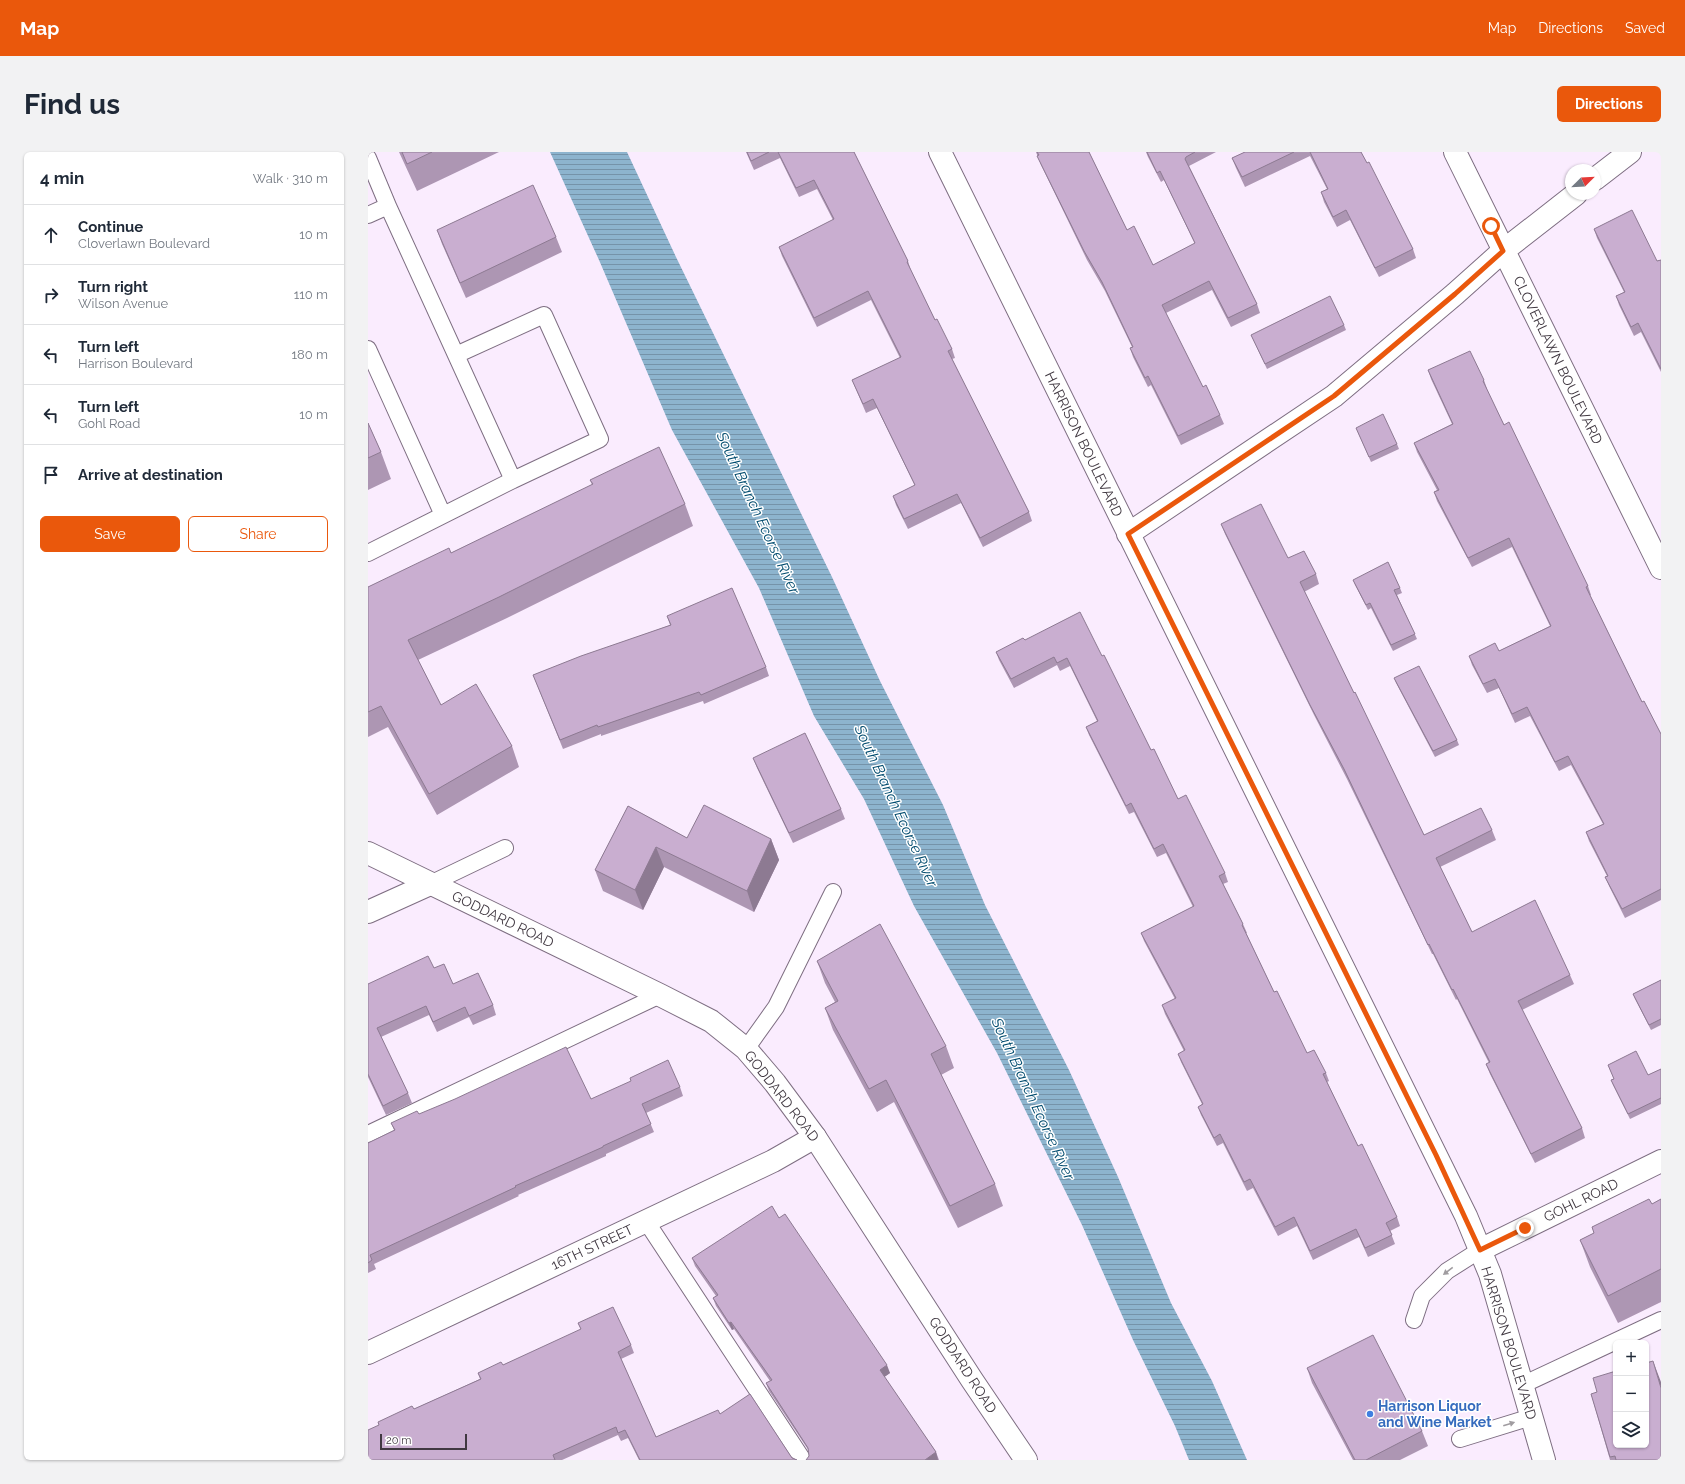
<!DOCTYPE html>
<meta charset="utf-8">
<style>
:root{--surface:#fff;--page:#f2f2f3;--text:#1f2937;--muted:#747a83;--line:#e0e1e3;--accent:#ea580c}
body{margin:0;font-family:Raleway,sans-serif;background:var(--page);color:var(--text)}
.controls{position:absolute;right:12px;bottom:12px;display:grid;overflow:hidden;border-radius:6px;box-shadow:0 1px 3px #0004}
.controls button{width:36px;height:36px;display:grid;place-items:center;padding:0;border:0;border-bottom:1px solid var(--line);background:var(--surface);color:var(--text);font:20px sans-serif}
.compass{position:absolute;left:1197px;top:12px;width:36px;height:36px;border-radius:50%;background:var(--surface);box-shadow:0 1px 3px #0004;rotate:66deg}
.scale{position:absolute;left:12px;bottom:10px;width:87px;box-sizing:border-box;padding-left:4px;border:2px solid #403841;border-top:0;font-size:11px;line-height:14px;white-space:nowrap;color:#403841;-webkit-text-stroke:3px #fff;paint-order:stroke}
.stop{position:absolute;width:12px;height:12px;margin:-9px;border:3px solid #ea580c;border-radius:50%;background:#fff}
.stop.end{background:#ea580c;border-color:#fff;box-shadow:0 1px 4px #0008}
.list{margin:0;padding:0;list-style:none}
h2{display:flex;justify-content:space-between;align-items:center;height:52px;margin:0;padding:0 16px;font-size:17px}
h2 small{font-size:13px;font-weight:400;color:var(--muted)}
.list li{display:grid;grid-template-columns:26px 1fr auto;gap:12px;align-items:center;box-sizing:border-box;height:60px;padding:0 16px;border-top:1px solid var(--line)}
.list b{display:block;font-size:15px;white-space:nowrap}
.list p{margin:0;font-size:13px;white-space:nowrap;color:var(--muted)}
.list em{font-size:13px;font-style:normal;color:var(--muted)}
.actions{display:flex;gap:8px;padding:12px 16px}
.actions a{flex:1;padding:9px 0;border:1px solid var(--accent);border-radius:6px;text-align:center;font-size:14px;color:var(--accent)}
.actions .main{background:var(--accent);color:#fff}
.icon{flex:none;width:22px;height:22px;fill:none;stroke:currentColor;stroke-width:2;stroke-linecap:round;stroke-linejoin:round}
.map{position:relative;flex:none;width:1293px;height:1308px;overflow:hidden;border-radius:6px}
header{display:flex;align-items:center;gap:24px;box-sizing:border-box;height:56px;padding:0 20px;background:var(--accent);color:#fff}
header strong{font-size:19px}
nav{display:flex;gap:22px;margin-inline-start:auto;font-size:14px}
.intro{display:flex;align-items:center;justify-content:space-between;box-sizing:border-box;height:96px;padding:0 24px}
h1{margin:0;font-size:28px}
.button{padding:10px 18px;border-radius:6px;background:var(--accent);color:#fff;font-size:14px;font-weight:700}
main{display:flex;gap:24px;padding:0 24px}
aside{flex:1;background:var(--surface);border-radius:6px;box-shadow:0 1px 3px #0004}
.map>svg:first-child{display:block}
.water{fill:url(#water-rules)}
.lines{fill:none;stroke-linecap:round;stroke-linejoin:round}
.service-casing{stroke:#7e6e82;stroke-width:18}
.minor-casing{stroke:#7e6e82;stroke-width:24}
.tertiary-casing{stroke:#7e6e82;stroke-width:24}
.service{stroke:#fff;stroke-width:16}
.minor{stroke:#fff;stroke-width:22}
.tertiary{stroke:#fff;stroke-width:22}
.wall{fill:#ad96b3}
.shaded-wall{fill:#8d7a92}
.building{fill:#c9aed0;stroke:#8d7a92}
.oneway{fill:#a09ca0}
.route{stroke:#ea580c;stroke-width:5}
.shop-dot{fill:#3f7fe0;stroke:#fff;stroke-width:1.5}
.labels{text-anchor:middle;stroke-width:3;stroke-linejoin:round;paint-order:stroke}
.street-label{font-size:14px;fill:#403841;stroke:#fff}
.shop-label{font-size:14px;font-weight:bold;fill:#366cbe;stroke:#fff;text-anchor:start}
.water-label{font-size:15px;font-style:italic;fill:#014b6e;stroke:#fff}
</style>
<header>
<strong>Map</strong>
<nav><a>Map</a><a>Directions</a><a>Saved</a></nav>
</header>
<div class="intro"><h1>Find us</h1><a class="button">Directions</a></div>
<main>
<aside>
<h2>4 min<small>Walk · 310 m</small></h2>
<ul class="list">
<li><svg class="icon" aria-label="ahead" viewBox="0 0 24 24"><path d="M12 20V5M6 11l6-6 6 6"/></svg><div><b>Continue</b><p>Cloverlawn Boulevard</p></div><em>10 m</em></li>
<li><svg class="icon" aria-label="right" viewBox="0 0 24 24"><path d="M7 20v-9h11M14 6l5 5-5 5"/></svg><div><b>Turn right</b><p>Wilson Avenue</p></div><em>110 m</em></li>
<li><svg class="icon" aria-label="left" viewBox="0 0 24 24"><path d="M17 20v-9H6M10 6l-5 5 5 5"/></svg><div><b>Turn left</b><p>Harrison Boulevard</p></div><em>180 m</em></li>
<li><svg class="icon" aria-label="left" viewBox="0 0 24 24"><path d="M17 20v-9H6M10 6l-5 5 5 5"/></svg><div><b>Turn left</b><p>Gohl Road</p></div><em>10 m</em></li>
<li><svg class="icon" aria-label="arrive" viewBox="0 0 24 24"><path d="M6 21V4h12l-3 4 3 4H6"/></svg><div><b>Arrive at destination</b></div></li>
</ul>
<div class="actions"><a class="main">Save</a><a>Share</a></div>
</aside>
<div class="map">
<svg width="1293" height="1308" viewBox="0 0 1293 1308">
<defs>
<pattern id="water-rules" width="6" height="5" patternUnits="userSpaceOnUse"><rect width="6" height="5" fill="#8db4ce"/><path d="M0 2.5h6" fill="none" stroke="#7593a9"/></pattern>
</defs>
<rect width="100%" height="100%" fill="#faecfe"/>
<!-- water -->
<path class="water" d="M182,0h77l49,105 156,320 48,104 63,124 42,100 84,165 49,107 53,126 41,78 35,79h-58l-14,-34 -42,-86 -51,-115 -85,-172 -83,-147 -50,-107 -50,-83 -55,-128 -87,-158 -73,-170z"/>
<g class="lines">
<!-- service casing -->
<g class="service-casing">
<path id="service" d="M0,6l20,48
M0,63l20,-9 125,274 -145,73
M0,197l75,166
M88,203l88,-40 56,124 -87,41
M62,732l75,-36
M378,897l30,-42 57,-115
M0,982l292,-139
M278,1069l157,239
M1046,1168l8,-24 25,-25 33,-21
M1154,1233l139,-65
M1092,1287l71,-22"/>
</g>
<!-- minor casing -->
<g class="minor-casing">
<path id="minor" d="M1087,0l206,416
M1227,27l35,-27
M760,382l206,-138 121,-102 48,-43 73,-57
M0,760l62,-28
M1112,1098l181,-89
M0,1201l405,-192 42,-24"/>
</g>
<!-- tertiary casing -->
<g class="tertiary-casing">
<path id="tertiary" d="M572,0l526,1064 24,58 54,186
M0,701l292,142 51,26 35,28 29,34 40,54 157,243 54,80"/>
</g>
<!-- service -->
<use href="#service" class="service"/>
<!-- minor -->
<use href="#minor" class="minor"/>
<!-- tertiary -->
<use href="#tertiary" class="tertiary"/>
</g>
<!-- wall -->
<path class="wall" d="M31,0h100l-82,39z
M378,0h108l54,109 3,10 24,49 17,29 3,9 -3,1 77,153 3,9 -49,26 -22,-44 -53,26 -12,-24 -3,-9 22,-10 -38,-78 -11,5 -14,-33 48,-22 -29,-58 -54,27 -35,-71 -3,-9 54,-27 -16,-31 -18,8 -19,-39 -26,12z
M668,0h53l38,78 26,35 42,-21 -31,-64 -3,2 -13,-25 -2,-5h70l-27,14 68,138 3,9 -29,14 -19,-37 -46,23 37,74 17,28 4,9 -43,21 -30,-60 -3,2 -15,-30 -3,-9 2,-1 -27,-56 -18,-31 -46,-95z
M877,0h116l52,97 3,9 -37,19 -29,-57 -13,7 -13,-25 -3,-10 6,-3 -17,-33 -65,31 -9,-19 -4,-10z
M1226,77l63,32 4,-1v112l-20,-40 -7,4 -15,-31 -3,-9 8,-4 -27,-54z
M69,78l119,7 6,15 -96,46 -24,-54z
M976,173l2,5 -79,39 -16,-34z
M1060,218l56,10 3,9v1l17,35 84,161 3,9h-1l52,107 19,32v166l-36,18 -16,-32 -4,-9 2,-1 -18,-35 -3,-9 17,-8 -32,-59 -12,6 -29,-55 -15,7 -16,-35 -12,5 -15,-28 -3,-9 30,-5 51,-25 -38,-79 -40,20 -35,-66 -3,-9 3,-2 -20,-38 -3,-9 38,-19 -21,-45z
M0,271l13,29 10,27 -23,11z
M988,276l41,16 2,5 -28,13z
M222,328l95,24 8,22 -186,92 -89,42 23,45 71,41 7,21 -82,48 -49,-88 -20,10v-150l83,-34 141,-68z
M853,372l67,34 28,16 3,10 -15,8 120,243 68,-5 4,10 -56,27 32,65 98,43 4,9 -52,26 60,118 3,10 -50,25 -45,-89 -4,-10 3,-1 -32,-64 -1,1 -23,-46h-1l-85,-175 -33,-64 -89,-181z
M985,428l47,8 2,5 -5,2 20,44 -24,12 -22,-43 -3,2 -13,-25z
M299,464l99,51 3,9 -65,28 -1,-3 -102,35v-2l-38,15 -30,-74 137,-50z
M657,488l77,16 49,94 27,49 47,74 3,9 -5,2 20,40 4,9h-1l28,59 33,61 19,20 3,8 -2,1 31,64 39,71 3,9 -10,5 5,13 -27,13 -9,-20 -46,23 -16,-34 -19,10 -25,-48 -6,3 -24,-48 -6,3 -16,-31 -3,-8 4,-3 -21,-42 -3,-8 6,-3 -19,-37 -3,-9 13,-6 -31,-58 -3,-8 52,-26 -27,-54 -9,4 -23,-45 -5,2 -40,-79 -3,-8 11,-6 -27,-55 -10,5 -3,-6 -43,23 -15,-28 -3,-8z
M1026,526l63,62 2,5 -24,12 -39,-74z
M385,606l88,51 4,10 -52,24 -36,-75z
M260,654l59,32 84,1 8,21 -25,52 -90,-45 -21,43 -40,-19 -8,-21z
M449,809l129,85 8,22 -13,7 54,109 8,22 -45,22 -64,-126 -17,10 -44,-82 -8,-22 10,-6 -10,-19z
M66,816l19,16 40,21 3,10 -23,10 -4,-8 -32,15 -8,-17 -48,22 27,56 4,10 -26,12 -18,-38v-93z
M1293,828v45l-10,5 -16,-31 -2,-5z
M1240,913l40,10 13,-6v35l-31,15 -17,-34 -2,-5 3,-1z
M312,935l3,9 -37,17 8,19 -48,22v2l-88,39 1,1 -145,68 2,5 -8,4v-130l26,-13 -3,-7 28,-9 172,-15z
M1293,1047v103l-43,21 -28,-56 -10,-27 14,-7 -2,-6 60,-23z
M411,1066l111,155 -6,4 52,75 3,8 -130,-4v-5l-40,-60 -3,-8 4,-2 -36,-52 -2,1 -16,-24 -3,-8 3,-2 -21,-30 -3,-8z
M210,1171l53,22 3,8 -13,6 35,78 64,-23 77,46h-158l-11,-22 -7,3 -3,-6 -56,25h-194l46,-51 66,-30 -2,-6 25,-8 78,-35z
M939,1216l115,63 6,15 -28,14h-47l-41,-77z
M1293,1230v78h-51l-19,-66z"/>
<!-- shaded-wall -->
<path class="shaded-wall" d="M403,687l8,21 -25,52 -7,-21z
M288,695l8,20 -21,43 -8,-20z
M363,1170l3,7 -2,1 -3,-7z
M1285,1209l8,21v6z
M519,1213l3,8 -7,5 -3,-8z
M568,1300l2,8h-13z"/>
<!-- building -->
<path class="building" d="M34,0h30l-25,12z
M379,0h22l-18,9z
M410,0h76l54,109 -1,1 28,58 2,-1 15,30 -4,2 81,161 -49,26 -23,-44 -53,25 -11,-23 22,-11 -42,-86 -10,5 -11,-24 49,-23 -33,-66 -54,27 -35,-71 55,-28 -20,-39 -18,8z
M669,0h52l38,78 7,-4 19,39 42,-22 -35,-72 -3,2 -10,-21h48l-9,5 -1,2 72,145 -29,14 -19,-37 -47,24 41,82 3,-2 14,30 -42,21 -30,-60 -3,2 -15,-30 3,-1 -31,-65 -18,-31 -47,-95 2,-1z
M877,0h49l-52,25 -10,-19z
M942,0h51l6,11 2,-1 44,87 -38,19 -29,-58 -13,7 -12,-25 7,-3z
M165,33l23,52 -96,46 -23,-53z
M1264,58l25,51 4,-1v109l-23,-46 -7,4 -15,-31 9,-4 -31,-63z
M962,144l14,29 -79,39 -14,-29z
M1102,199l14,29 -1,1 21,44 5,-3 79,164 -2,1 56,115 2,-1 17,33v155l-39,20 -17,-32 3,-1 -22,-44 18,-8 -36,-68 -13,6 -28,-55 -15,7 -17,-35 -12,5 -14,-28 26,-13 4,8 52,-25 -42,-88 -41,20 -34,-66 5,-2 -25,-47 39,-19 -25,-54z
M1015,262l14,30 -28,13 -13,-29z
M0,271l13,29 -13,6z
M291,295l26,57 -186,93 -91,43 33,65 35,-21 36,62 -83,48 -48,-88 -13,6v-125l81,-39 2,5 142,-69 -3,-4z
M893,352l27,54 16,-7 12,23 -16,8 54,111 1,-1 69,143 57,-27 11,22 -56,28 36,74 63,-32 35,75 -52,26 64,127 -51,26 -45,-90 4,-2 -37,-73 -1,1 -23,-46 -1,1 -84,-176 -34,-64 -89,-181z
M1020,410l12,26 -6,2 21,44 -24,11 -21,-42 -4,2 -13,-25z
M364,436l34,79 -65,28 -2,-3 -101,35 -1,-2 -37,15 -27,-65 48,-19 90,-31 -4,-9z
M712,460l22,44 2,-1 47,95 3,-1 24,50 8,-4 39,78 -6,3 24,48 -1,1 32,67 3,-1 30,62 7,-3 12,23 -3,1 35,72 4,-2 11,23 24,50 -11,6 6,12 -27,13 -9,-19 -46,22 -16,-34 -19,10 -25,-48 -6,3 -24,-48 -6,4 -16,-31 5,-3 -25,-50 7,-4 -23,-45 14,-7 -35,-65 53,-27 -31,-62 -9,5 -23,-46 -5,3 -40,-79 12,-6 -31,-63 -10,5 -3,-6 -43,22 -15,-27 27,-14 2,2z
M1051,514l38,74 -24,11 -39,-73z
M437,581l36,76 -52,24 -36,-75z
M336,653l67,34 -24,52 -91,-44 -21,43 -40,-20 33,-64 59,32z
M512,772l66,122 -15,8 64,130 -45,22 -64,-126 -17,9 -44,-81 13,-7 -21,-40z
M60,804l6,12 10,-4 9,20 25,-11 15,32 -24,11 -4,-9 -32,15 -7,-16 -49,22 31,65 -25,13 -15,-32v-90z
M1293,828v39l-12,6 -16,-31z
M198,895l25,52 40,-18 -1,-3 38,-18 12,27 -38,17 9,20 -48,22v1l-88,39 1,1 -146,68 2,5 -4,3v-120l27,-13 -4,-7 26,-12 2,3 36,-15z
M1268,899l12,24 13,-6v29l-33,16 -17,-34 3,-1 -6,-14z
M1281,1047l3,5 9,-5v70l-53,27 -28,-56 14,-7 -2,-6z
M404,1054l7,12 6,-4 102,151 -7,5 56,82 -11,8h-119l3,-4 -1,-8 -42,-65 6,-3 -41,-58 -2,1 -16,-25 5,-3 -26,-37z
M245,1155l18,38 -13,7 38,85 62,-27 2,4 30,-20 42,64 5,2h-157l-15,-30 -7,3 -2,-6 -63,28 2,5h-187v-30l11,-5 -1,-3 34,-16 2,3 67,-30 -3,-6 23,-11 2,3 78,-36 -3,-6z
M1005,1183l49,96 -56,29h-11l-48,-92z
M1285,1209l8,27v71l-4,1h-41l-1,-4 -5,1 -19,-63 6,-2 -4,-14 23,-7v74h30v-82z"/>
<!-- one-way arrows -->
<defs><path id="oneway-solid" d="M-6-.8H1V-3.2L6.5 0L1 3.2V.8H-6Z"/></defs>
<g class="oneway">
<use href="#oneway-solid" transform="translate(1080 1119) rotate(142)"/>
<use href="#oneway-solid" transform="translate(1141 1272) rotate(-17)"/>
</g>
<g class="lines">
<!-- route -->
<path class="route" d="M1123,74l12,25 -48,43 -121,102 -206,138 308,621 44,95 45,-22"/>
</g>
<!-- markers -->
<circle class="shop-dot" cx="1002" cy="1262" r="4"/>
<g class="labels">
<!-- street labels -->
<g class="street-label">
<text transform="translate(1190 208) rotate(64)" y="5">CLOVERLAWN BOULEVARD</text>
<text transform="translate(716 292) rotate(64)" y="5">HARRISON BOULEVARD</text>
<text transform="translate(135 767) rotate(26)" y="5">GODDARD ROAD</text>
<text transform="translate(414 944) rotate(52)" y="5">GODDARD ROAD</text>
<text transform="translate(1213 1048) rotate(-26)" y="5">GOHL ROAD</text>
<text transform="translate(224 1095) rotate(-25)" y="5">16TH STREET</text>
<text transform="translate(1141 1191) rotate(73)" y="5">HARRISON BOULEVARD</text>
<text transform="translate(595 1213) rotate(57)" y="5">GODDARD ROAD</text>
</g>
<!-- shop labels -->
<g class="shop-label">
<text x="1010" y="1259">Harrison Liquor<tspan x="1010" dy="16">and Wine Market</tspan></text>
</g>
<!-- water labels -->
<g class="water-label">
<text transform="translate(390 361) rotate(65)" y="5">South Branch Ecorse River</text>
<text transform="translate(528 654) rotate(65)" y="5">South Branch Ecorse River</text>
<text transform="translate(665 947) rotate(65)" y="5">South Branch Ecorse River</text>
</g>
</g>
</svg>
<div class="controls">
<button>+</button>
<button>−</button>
<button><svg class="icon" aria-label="layers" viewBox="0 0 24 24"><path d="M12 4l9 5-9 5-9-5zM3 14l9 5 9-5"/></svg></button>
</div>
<svg class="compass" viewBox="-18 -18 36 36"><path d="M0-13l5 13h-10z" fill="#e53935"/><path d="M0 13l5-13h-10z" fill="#747a83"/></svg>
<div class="scale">20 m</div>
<div class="stop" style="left:1123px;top:74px"></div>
<div class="stop end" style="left:1157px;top:1076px"></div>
</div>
</main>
